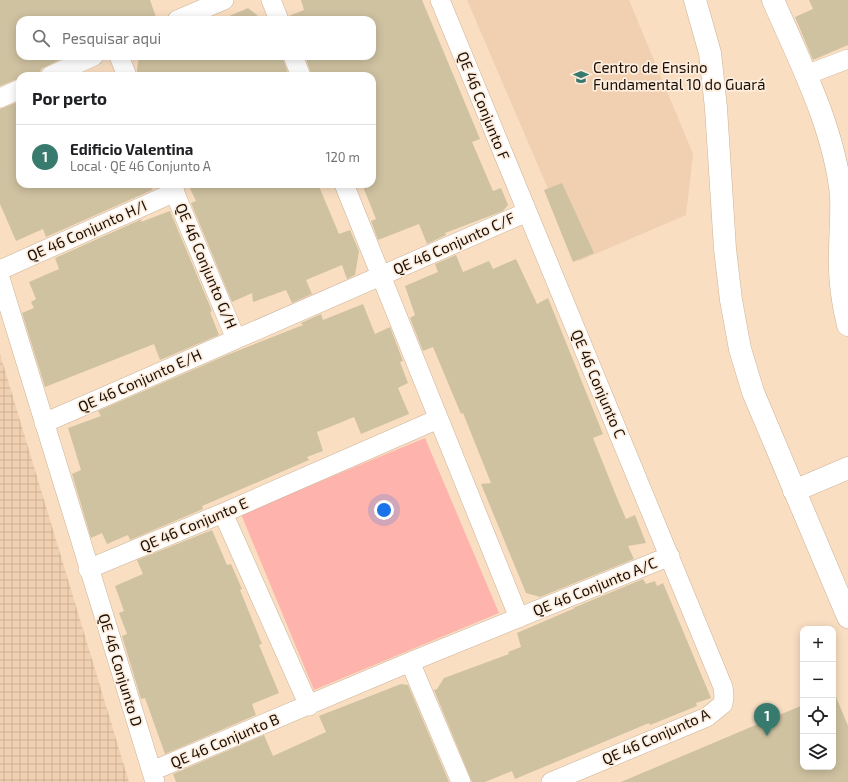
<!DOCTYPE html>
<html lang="pt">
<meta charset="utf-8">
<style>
:root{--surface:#fff;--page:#f2f2f2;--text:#202124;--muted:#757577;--line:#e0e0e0;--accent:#387b6e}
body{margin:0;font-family:"Exo 2",sans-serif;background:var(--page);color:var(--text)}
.controls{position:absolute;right:12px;bottom:12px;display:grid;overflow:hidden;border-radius:8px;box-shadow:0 2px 10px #0003}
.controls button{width:36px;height:36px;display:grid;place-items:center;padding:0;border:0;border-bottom:1px solid var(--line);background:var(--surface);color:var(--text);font:20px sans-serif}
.you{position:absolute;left:384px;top:510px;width:14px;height:14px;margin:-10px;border:3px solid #fff;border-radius:50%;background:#1a73e8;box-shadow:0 0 0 6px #1a73e833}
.badge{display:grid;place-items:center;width:26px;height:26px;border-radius:50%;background:var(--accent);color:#fff;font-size:13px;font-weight:700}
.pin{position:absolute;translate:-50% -33px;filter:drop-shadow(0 1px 2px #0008)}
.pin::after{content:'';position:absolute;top:21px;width:14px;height:12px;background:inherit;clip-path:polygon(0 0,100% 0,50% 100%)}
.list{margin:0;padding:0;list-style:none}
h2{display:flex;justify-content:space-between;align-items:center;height:52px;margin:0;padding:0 16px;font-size:17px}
h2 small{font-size:13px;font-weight:400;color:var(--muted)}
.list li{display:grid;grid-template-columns:26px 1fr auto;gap:12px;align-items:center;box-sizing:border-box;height:64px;padding:0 16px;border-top:1px solid var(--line)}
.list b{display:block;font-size:15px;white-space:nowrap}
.list p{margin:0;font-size:13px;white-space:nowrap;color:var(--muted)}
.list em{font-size:13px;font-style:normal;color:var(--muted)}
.icon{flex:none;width:22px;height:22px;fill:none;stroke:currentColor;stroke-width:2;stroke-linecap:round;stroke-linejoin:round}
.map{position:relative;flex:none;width:848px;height:782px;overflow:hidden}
.search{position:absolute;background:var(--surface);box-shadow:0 2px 10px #0003;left:16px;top:16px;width:360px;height:44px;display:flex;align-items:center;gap:10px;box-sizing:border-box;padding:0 14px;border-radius:12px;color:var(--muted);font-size:15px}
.panel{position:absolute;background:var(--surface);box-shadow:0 2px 10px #0003;left:16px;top:72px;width:360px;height:116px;border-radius:12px}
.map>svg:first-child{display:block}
.built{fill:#f0d0b0}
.industrial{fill:url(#industrial-grid)}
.park{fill:#feb3ad}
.building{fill:#cfc2a1}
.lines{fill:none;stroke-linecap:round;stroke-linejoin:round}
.minor-casing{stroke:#ccb297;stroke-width:20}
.tertiary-casing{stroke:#ccb297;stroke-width:23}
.minor{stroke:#fff;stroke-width:19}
.tertiary{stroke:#fff;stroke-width:22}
.labels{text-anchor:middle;stroke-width:3.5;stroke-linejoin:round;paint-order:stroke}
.poi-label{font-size:15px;fill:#180f06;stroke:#feeddd;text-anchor:start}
.street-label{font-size:15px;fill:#180f06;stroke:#feeddd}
</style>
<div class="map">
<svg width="848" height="782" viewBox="0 0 848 782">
<defs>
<pattern id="industrial-grid" width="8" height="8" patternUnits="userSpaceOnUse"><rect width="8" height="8" fill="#f0d0b0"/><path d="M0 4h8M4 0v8" fill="none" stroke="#cdb196"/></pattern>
</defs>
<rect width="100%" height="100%" fill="#f9dec2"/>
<!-- built -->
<path class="built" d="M467,0h162l64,154 -7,61 -107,46z"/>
<!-- industrial -->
<path class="industrial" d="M0,354l129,428h-129z"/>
<!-- park -->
<path class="park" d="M425,438l74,175 -185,77 -73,-176z"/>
<!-- building -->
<path class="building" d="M0,0h150l7,20h-137v36h42l-6,3 3,1 -18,9 -2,7h-19v2l-20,8z
M301,0h121l58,139 -8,3 21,49 8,-3 7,17 -5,6 -58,22 1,2 -19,9 -8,-20 -41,16 -7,-19 5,-2 -14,-35h10v-108h-60l-7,-20h67v-36h-82l-1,-4 15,-6z
M809,0h39v45l-35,15 -18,-43 18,-8z
M248,8l9,7 2,5h-39z
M139,56h143l7,20h-151l-1,-6z
M20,101v83h134l-2,6 -106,47 -3,-8 -27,12 -16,-37v-95z
M562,183l32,70 -21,9 -29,-72z
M188,184h130l21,50 11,-4 9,21 -4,24 -8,4 -5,-14 -36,15 6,14 -20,9 -6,-13 -33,12 -1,-9 -20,9 -41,-99 5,-2z
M170,211l42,100 -2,1 9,23 -59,25 -6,-16 -109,43 -23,-74 12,-5 -3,-6 5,-3 -7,-17 30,-13 -4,-11 87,-39 -1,3z
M456,255l7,17 26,-11 4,8 23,-10 21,45 11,-6 55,136 -10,4 24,60 9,21 9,-4 11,28 -18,3 6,13 -94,38 -14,-4 -45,-109 10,-1 -28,-70 -2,1 -28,-67 -10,4 -13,-33 5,-3 -10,-29 33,-14 -3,-8z
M363,304l12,30 15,-7 13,34 -3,1 8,21 -10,5 11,26 -48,20 -7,-17 -17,7 -20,8 6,19 -16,6 2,3 -107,46 1,3 -73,31 -2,-5 -21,9 -5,-11 -11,5 -19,-64 9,-4 -13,-42 33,-12 -3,-5 129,-56 76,-30 -2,-2 20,-9 2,6z
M212,530l15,35 4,-1 11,25 -2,1 22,54 -3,1 20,48 -27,11 4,11 -91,39 -20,-56 -4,1 -19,-63 5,-2 -8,-21 5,-2 -9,-25 28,-12 -6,-14z
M643,579l3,5 9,-3 2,5 6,-3 48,115 -15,5 1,3 -47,19 -1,-2 -134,56 -3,-8 -27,11h-13l-38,-92 3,-1 7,-11 65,-24 -1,-2 13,-5 -4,-14 58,-25h-2z
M401,684l7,1 41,97h-273l-3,-8 91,-39 9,21 53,-24 -7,-16z
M834,692l14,34v56h-227l182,-77v62h30z"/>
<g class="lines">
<!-- minor casing -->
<g class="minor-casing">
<path id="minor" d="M271,0l8,20
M440,0l283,687 1,9 -1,8 -16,13 -156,65
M177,20l47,-20
M119,56l8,20
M293,56l8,20
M806,75l42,-16
M50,76l44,-20
M0,98l20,-9
M171,184l65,155
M344,184l175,434
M0,270l175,-78
M0,278l155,504
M44,423l483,-211
M223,513l86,193
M88,569l135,-56 215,-94
M410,662l51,120
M152,771l258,-109 260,-106"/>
</g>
<!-- tertiary casing -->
<g class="tertiary-casing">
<path id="tertiary" d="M695,0l15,53 6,55 9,141 6,51 9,49 13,43 95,225
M773,0c27,62 61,127 68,195 1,19 -1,39 -1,58 -1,25 2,48 8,72
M794,491l54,-23"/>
</g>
<!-- minor -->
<use href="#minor" class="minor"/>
<!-- tertiary -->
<use href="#tertiary" class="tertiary"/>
</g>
<!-- icons -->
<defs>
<g id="school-bare" transform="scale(1.2)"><path d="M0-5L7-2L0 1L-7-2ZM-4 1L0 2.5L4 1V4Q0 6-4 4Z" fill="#387b6e" stroke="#feeddd" stroke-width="2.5" paint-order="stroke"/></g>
</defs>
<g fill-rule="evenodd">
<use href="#school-bare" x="581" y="77"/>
</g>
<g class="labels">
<!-- poi labels -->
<g class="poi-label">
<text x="593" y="73">Centro de Ensino<tspan x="593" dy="17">Fundamental 10 do Guará</tspan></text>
</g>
<!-- street labels -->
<g class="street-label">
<text transform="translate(483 106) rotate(68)" y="5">QE 46 Conjunto F</text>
<text transform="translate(87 231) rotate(-24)" y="5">QE 46 Conjunto H/I</text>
<text transform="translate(454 244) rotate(-24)" y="5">QE 46 Conjunto C/F</text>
<text transform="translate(206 266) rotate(67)" y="5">QE 46 Conjunto G/H</text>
<text transform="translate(140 381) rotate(-24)" y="5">QE 46 Conjunto E/H</text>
<text transform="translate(598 384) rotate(67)" y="5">QE 46 Conjunto C</text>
<text transform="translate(194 525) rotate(-23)" y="5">QE 46 Conjunto E</text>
<text transform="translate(595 587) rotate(-22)" y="5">QE 46 Conjunto A/C</text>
<text transform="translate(120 670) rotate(73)" y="5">QE 46 Conjunto D</text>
<text transform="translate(656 737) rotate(-24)" y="5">QE 46 Conjunto A</text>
<text transform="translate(225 741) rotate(-23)" y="5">QE 46 Conjunto B</text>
</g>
</g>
</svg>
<div class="controls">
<button>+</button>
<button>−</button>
<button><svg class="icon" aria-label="locate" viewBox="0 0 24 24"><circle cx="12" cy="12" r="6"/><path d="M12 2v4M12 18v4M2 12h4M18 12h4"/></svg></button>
<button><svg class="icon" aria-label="layers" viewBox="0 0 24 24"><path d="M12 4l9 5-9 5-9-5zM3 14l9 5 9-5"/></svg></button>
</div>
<div class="you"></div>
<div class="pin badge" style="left:767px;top:736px">1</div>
<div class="search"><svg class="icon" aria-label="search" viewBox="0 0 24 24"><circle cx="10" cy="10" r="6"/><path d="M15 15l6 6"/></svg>Pesquisar aqui</div>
<section class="panel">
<h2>Por perto<small></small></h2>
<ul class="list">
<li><span class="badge">1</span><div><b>Edificio Valentina</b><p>Local · QE 46 Conjunto A</p></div><em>120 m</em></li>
</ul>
</section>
</div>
